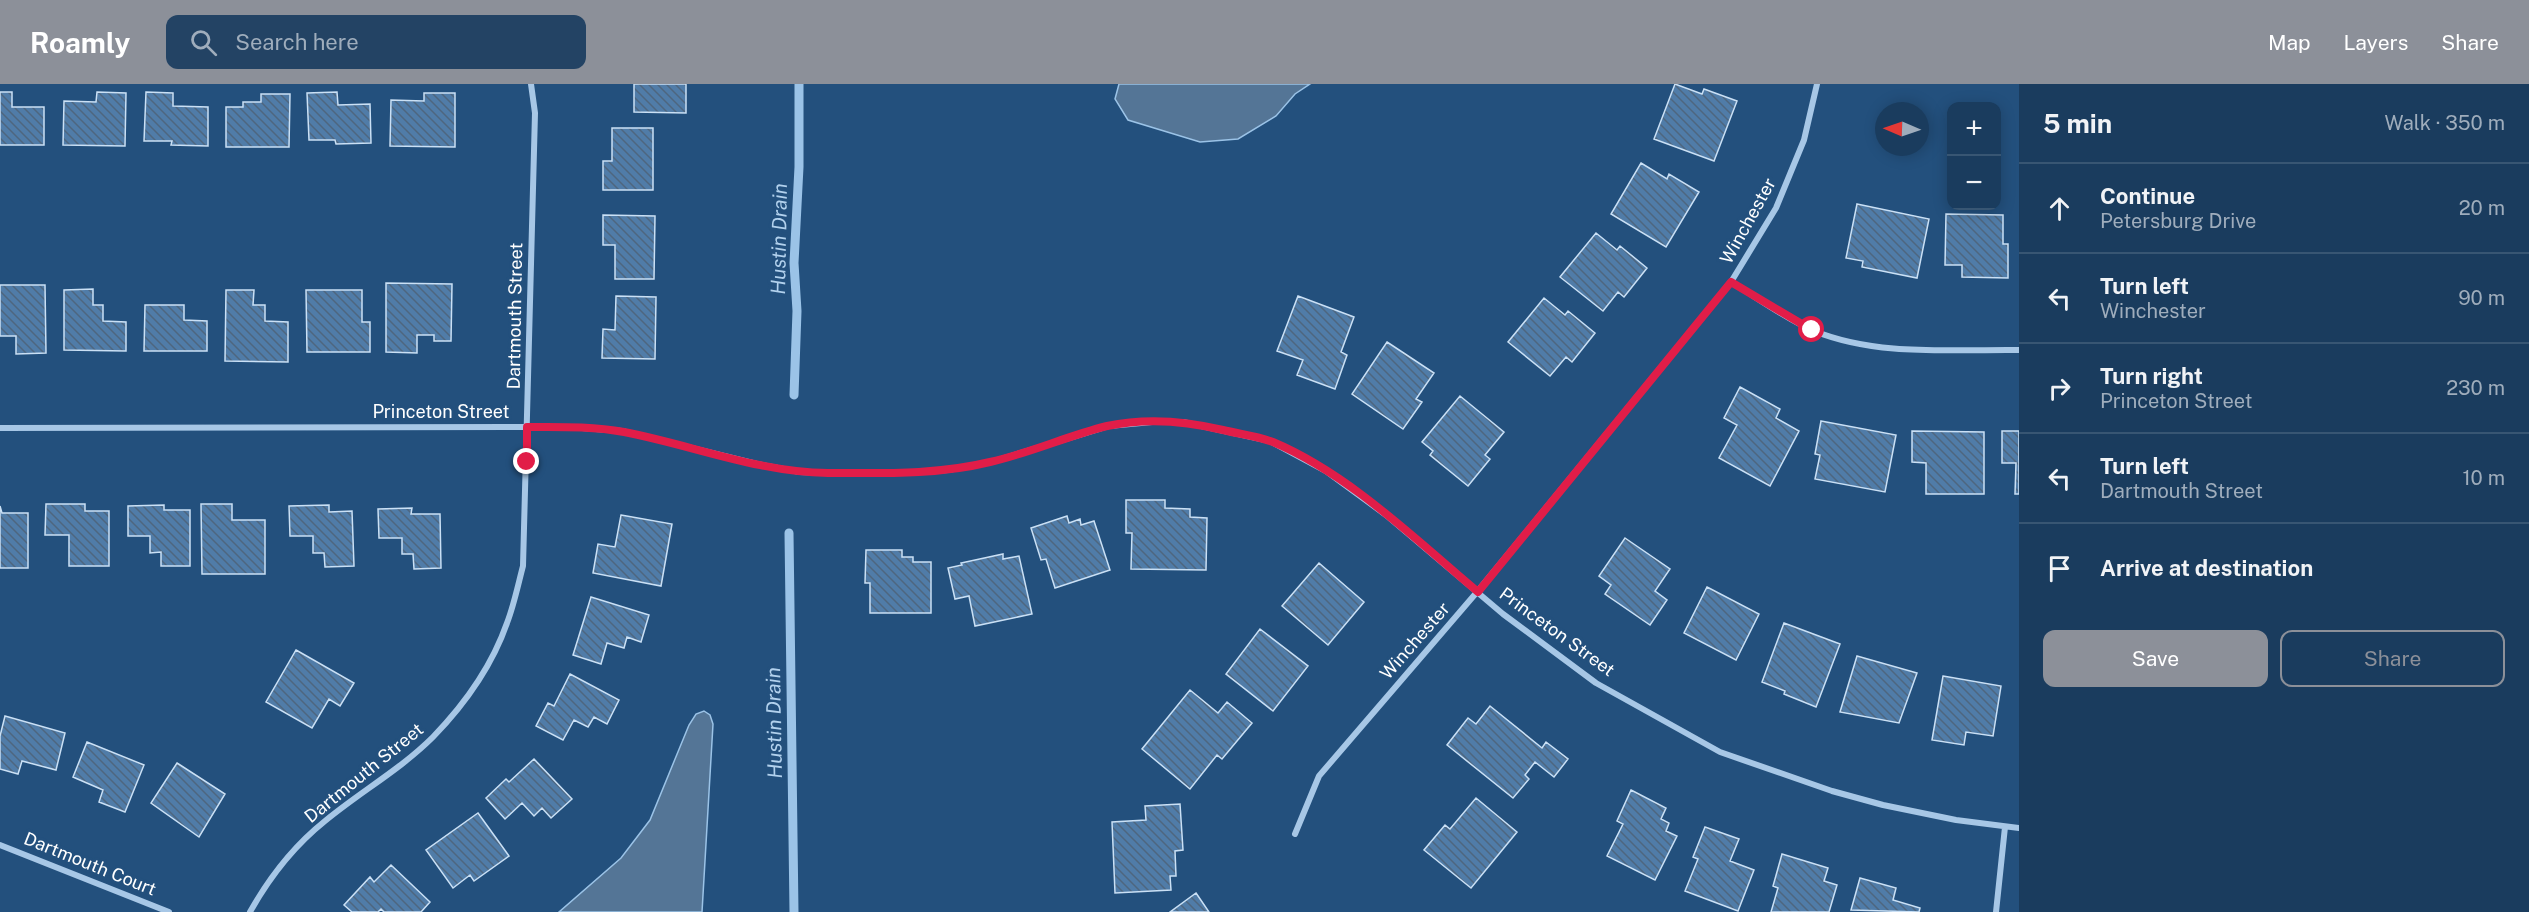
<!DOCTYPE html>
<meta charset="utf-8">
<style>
:root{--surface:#1a3c5e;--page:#234364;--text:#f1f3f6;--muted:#9fadbc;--line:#385673;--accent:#8c9099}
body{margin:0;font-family:"Public Sans",sans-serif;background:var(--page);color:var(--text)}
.controls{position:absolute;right:18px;top:18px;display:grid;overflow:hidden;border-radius:12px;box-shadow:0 3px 15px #0003}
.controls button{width:54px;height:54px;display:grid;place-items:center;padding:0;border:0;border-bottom:2px solid var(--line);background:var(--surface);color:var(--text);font:30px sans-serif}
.compass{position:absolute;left:1875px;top:18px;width:54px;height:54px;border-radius:50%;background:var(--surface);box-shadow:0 3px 15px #0003;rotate:272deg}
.stop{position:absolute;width:18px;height:18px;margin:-14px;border:4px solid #e11d48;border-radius:50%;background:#fff}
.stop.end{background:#e11d48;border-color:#fff;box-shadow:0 2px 6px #0008}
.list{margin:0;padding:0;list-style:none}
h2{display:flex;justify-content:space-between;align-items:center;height:78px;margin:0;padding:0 24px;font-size:26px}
h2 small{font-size:20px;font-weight:400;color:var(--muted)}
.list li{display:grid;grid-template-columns:39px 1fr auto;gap:18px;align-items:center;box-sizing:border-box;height:90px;padding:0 24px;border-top:2px solid var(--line)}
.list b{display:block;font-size:22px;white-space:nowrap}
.list p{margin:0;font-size:20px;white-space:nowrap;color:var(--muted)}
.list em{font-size:20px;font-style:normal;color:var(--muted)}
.actions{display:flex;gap:12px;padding:18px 24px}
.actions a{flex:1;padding:14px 0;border:2px solid var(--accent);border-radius:12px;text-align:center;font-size:21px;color:var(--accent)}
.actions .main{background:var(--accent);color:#fff}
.icon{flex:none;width:33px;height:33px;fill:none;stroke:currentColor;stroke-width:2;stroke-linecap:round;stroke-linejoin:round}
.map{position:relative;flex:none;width:2019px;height:828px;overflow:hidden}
header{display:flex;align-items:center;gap:36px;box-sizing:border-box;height:84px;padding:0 30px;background:var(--accent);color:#fff}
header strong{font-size:28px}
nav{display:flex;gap:33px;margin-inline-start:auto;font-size:21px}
.search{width:420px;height:54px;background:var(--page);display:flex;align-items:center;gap:15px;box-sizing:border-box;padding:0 21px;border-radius:12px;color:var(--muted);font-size:22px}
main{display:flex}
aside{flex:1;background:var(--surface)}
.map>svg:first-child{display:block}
.water{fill:#547596;stroke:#9bc3e7;stroke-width:1.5}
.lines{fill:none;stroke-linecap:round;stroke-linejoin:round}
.stream{stroke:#9bc3e7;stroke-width:9}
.building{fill:url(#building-back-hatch);stroke:#cae0f5;stroke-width:1.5}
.minor{stroke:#a7c7e6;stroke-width:6}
.route{stroke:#e11d48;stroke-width:8}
.labels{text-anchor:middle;stroke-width:6;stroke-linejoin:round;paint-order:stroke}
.street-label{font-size:18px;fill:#fff;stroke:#23507d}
.water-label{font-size:20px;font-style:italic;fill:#b2d1ed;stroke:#23507d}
</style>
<header>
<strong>Roamly</strong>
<div class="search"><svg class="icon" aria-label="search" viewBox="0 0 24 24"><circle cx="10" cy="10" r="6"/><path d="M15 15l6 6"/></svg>Search here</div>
<nav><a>Map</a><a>Layers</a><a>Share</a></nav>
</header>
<main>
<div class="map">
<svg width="2019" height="828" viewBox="0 0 2019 828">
<defs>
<pattern id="building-back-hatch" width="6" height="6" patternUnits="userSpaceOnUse" patternTransform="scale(1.5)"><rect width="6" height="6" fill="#507ca8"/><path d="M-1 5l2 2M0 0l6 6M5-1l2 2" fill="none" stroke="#4e667f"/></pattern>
</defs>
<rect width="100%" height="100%" fill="#23507d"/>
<!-- water -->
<path class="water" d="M1119,0h191l-15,10 -19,22 -38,23 -38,3 -72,-22 -13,-21z
M704,627l6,4 3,9 -11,188h-143l62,-54 29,-38 39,-95 7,-11z"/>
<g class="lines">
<!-- stream -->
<path class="stream" d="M794,311l3,-84 -3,-48 5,-96v-83
M789,449l5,379"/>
</g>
<!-- building -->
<path class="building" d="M634,0h52v29l-52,-1z
M1675,0l27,10 2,-5 33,12 -23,60 -60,-22z
M0,8h12v15h32v38h-44z
M97,8l29,1 -1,53 -62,-1 1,-44 32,1z
M146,8l27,1v13l35,1v39l-37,-1 1,-4h-28z
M337,8l1,13 32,-1 1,39 -35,1 -1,-4h-26l-2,-47z
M424,9h31v54l-65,-1 1,-46 33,1z
M261,10h29l-1,53h-63v-40h17v-5h18z
M612,44h41v62h-50v-29h9z
M1641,79l26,16 2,-5 30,18 -33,55 -55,-33z
M1857,120l72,15 -12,59 -55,-11 1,-6 -17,-3z
M1946,130l57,1v29h5v34l-46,-1v-12h-17z
M603,131l52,1 -1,63h-39v-34h-12z
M1596,149l21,17 3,-4 27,22 -23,29 -6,-5 -15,19 -43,-34z
M386,199l66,1 -1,57h-17v-6h-17v18l-31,-1z
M0,201h45l1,68 -30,1v-18h-16z
M93,205v16h10v16l23,1v29l-62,-1v-60z
M226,206h28l-1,15h12v16l23,1v40l-63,-1z
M306,206h56v32h8v30h-63z
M616,212l40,1 -1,62 -53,-1 1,-29 12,1z
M1298,212l56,21 -13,35 6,3 -12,34 -38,-14 6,-15 -26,-9z
M1544,214l21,17 3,-4 27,22 -23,29 -6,-5 -16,19 -42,-34z
M145,221h39v15l23,1v30h-63z
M1387,258l47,31 -18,26 6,3 -19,27 -51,-35z
M1740,303l40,22 -4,9 23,13 -29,55 -51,-28 18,-33 -13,-7z
M1460,312l44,36 -19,23 5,4 -22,27 -38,-31 3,-4 -11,-9z
M1821,337l75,14 -11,57 -70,-13 5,-24 -5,-1z
M1912,347l72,1v62h-58v-31l-14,-1z
M2002,347h17v63h-4l1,-31h-14z
M1126,416h39v8l25,1v8l17,1 -1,52 -75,-1 1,-36h-6z
M46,420h39v7h24v55h-40v-31h-24z
M201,420h31v16h33v54h-63z
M164,421v5h26v56h-29v-14l-11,1v-17h-22v-30z
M329,421v7l23,-1 2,55 -29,1 -1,-14h-11v-17h-23l-1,-30z
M0,422l2,7h26v55h-28z
M412,424l-1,6h29l1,54 -27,1 -1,-15h-11v-16h-23l-1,-29z
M621,431l51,9 -11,62 -68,-13 5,-29 17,3z
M1067,432l2,7 11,-4 1,6 13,-4 16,49 -55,18 -9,-29 -5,1 -10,-32z
M1625,454l45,31 -15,22 12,9 -17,25 -45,-31 6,-9 -12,-9z
M866,466h36v7h11v5h18v51h-61v-30h-5z
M1003,470v5l16,-3 13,58 -57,12 -6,-30 -14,3 -7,-31 14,-3 -1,-2z
M1319,479l45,39 -36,43 -46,-39z
M1707,503l52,27 -23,46 -52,-27z
M591,513l58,18 -8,27 -14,-5 -3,11 -17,-5 -6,21 -28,-9z
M1784,539l56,21 -24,63 -32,-13 1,-3 -23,-9z
M1260,545l48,37 -35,45 -47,-37z
M296,566l58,33 -14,23 -11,-7 -17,29 -46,-26z
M1857,572l60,17 -18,50 -59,-11z
M570,590l49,26 -12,24 -13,-7 -6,10 -14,-7 -11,20 -27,-14 12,-23 6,3z
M1943,592l58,10 -8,50 -27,-4 -2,13 -32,-5z
M1190,606l28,23 9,-11 25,21 -30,36 -5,-4 -27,34 -48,-40z
M1490,622l52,42 4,-6 22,17 -14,18 -19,-15 -10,13 4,4 -16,19 -66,-53 21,-27 8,6z
M5,632l60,17 -9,37 -34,-9 -4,13 -18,-5v-33z
M87,658l57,23 -19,47 -26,-10 4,-12 -30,-13z
M534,675l38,40 -21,19 -9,-10 -8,8 -12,-13 -17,16 -19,-21 20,-19 3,3z
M177,679l48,31 -26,43 -48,-34z
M1631,706l35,18 -5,11 8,4 -3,8 11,5 -22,44 -48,-24 16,-32 -6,-3z
M1476,714l41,34 -46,56 -47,-38 21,-25 5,4z
M1180,720l3,46 -8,1 1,25h-6l1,14 -56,3 -3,-71 34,-2 -1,-14z
M478,729l31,43 -35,25 -4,-6 -17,13 -27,-38z
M1705,743l34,12 -9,22 24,9 -16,41 -53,-20 13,-32 -5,-2z
M1782,770l46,14 -4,13 13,4 -8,27h-58l7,-24 -5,-2z
M391,781l39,37 -9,10h-37l-3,-3 -3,3h-26l-8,-7 26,-28 4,5z
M1860,794l36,10 -3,12 27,8 -1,4 -68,-2z
M1196,809l13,19h-39z"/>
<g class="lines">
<!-- minor -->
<path class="minor" d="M1731,198c25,15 57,38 83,49 65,26 137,18 205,19
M0,344l569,-1 53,4 135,33 43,8 28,1h72l48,-3 43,-8 118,-36 43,-4h31l87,19 56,30 60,44 117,99 93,69 124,69 112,39 51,14 73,15 63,8
M1295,750l24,-58 158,-184 254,-310 45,-74 28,-68 13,-56
M0,761l169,67
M250,828c19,-34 45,-67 75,-91 35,-29 76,-52 108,-84 31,-32 59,-71 74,-114 7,-18 11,-38 16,-57l12,-453 -4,-29
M1996,828l9,-85"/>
</g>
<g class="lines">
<!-- route -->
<path class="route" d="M527,378v-35c32,0 65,-1 97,5 68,13 133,40 204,41 54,0 109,2 162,-11 40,-9 77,-26 117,-36 37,-8 79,-5 116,4 16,4 34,6 50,12 76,32 142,97 205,150l253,-310 81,48"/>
</g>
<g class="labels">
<!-- street labels -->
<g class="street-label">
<text transform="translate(1748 137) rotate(-61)" y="6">Winchester</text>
<text transform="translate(515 232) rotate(-89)" y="6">Dartmouth Street</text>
<text x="441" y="334">Princeton Street</text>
<text transform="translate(1557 548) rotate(36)" y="6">Princeton Street</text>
<text transform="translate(1415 557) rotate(-49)" y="6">Winchester</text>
<text transform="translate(364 689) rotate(-39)" y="6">Dartmouth Street</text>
<text transform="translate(90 780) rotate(22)" y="6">Dartmouth Court</text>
</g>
<!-- water labels -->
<g class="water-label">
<text transform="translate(779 155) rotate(-89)" y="7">Hustin Drain</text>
<text transform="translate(774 639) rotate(-91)" y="7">Hustin Drain</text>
</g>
</g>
</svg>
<div class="controls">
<button>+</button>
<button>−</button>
</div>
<svg class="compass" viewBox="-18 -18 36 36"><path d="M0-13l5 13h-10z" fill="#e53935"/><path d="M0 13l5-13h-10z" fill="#9fadbc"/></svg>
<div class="stop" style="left:1812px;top:246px"></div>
<div class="stop end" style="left:527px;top:378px"></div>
</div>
<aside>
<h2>5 min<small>Walk · 350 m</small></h2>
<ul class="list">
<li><svg class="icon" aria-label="ahead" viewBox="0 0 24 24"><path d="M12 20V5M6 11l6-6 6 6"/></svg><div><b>Continue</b><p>Petersburg Drive</p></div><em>20 m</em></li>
<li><svg class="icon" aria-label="left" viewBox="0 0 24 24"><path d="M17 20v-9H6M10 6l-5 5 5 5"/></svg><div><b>Turn left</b><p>Winchester</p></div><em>90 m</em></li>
<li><svg class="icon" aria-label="right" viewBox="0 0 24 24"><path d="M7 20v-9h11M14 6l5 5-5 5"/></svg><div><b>Turn right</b><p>Princeton Street</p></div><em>230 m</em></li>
<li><svg class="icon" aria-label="left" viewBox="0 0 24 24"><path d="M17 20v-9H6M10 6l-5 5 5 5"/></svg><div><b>Turn left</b><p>Dartmouth Street</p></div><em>10 m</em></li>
<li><svg class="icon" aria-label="arrive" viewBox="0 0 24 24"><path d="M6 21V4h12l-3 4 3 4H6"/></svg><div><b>Arrive at destination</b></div></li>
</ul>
<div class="actions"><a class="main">Save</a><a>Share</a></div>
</aside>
</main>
